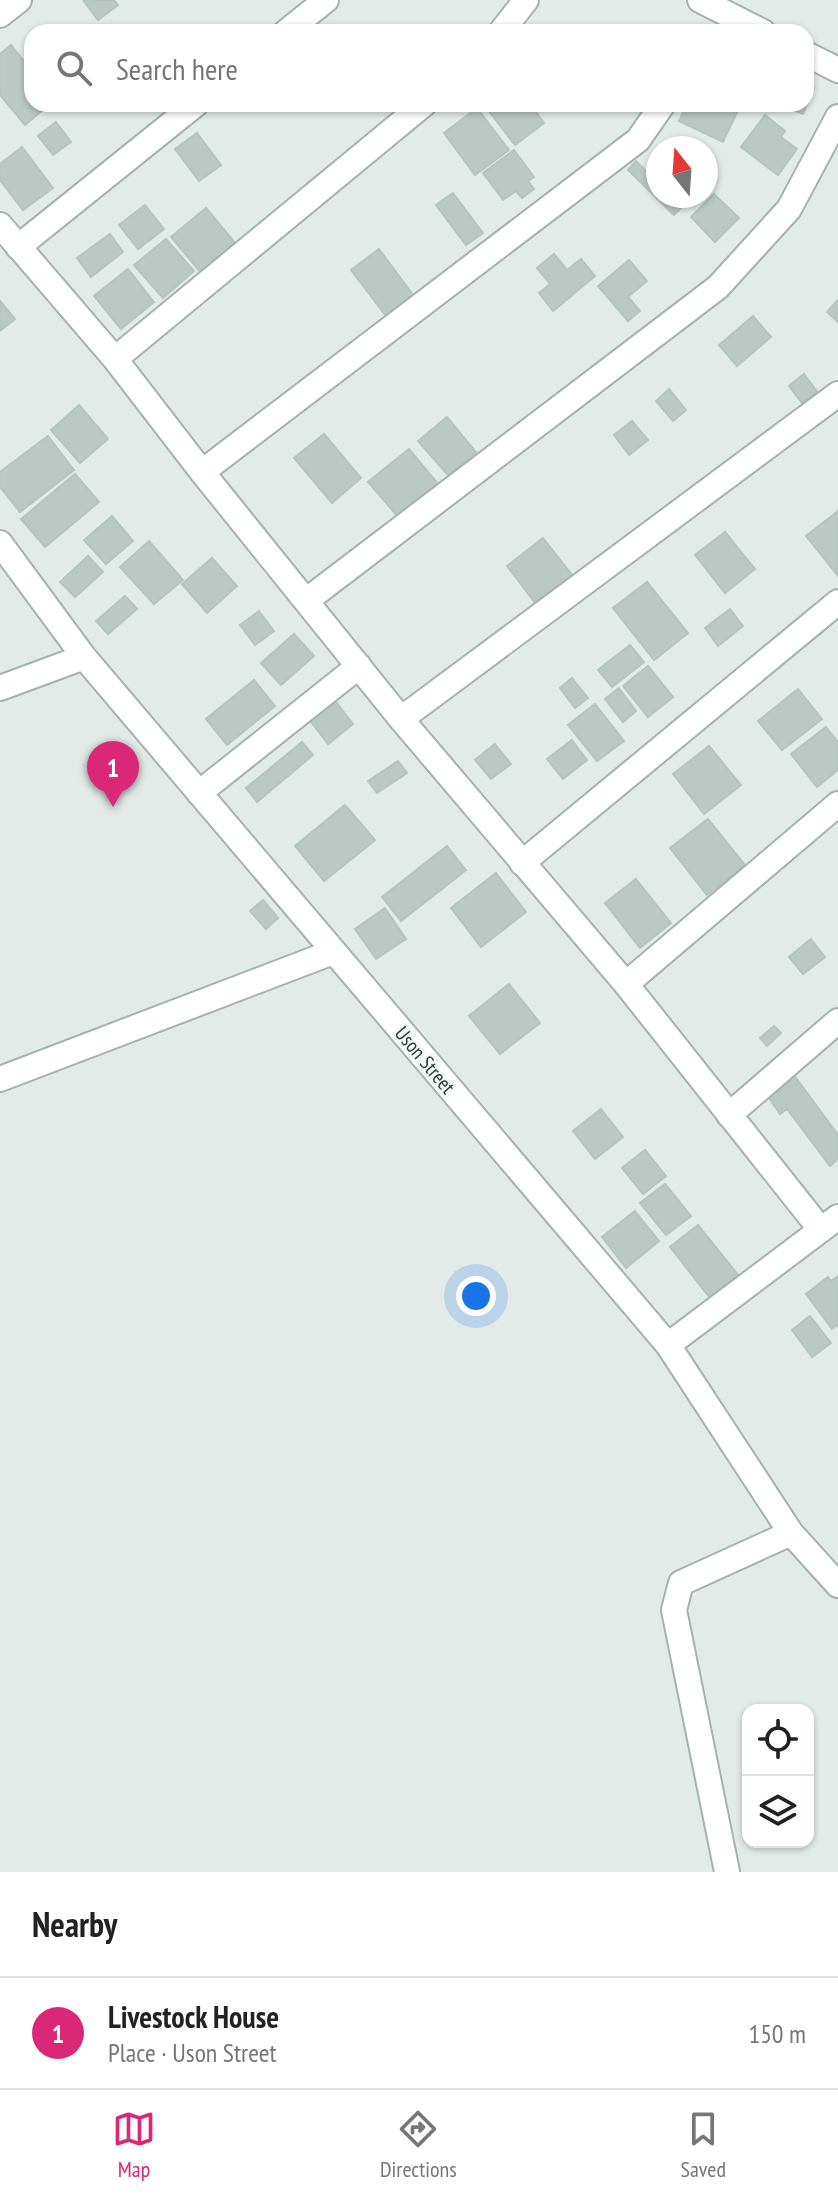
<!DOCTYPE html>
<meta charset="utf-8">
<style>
:root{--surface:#fff;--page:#f2f2f2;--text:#222;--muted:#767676;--line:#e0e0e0;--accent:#db2777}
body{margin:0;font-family:"PT Sans Narrow",sans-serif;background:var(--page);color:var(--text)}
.controls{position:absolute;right:24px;bottom:24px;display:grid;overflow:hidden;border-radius:16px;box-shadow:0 2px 6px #0004}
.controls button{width:72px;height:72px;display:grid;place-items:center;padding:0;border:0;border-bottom:2px solid var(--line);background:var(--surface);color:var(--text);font:40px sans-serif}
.compass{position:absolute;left:646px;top:136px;width:72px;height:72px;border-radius:50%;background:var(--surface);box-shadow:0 2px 6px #0004;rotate:343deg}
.you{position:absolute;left:476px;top:1296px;width:28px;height:28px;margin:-20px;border:6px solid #fff;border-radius:50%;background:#1a73e8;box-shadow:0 0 0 12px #1a73e833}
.badge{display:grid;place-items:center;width:52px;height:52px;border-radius:50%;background:var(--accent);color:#fff;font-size:26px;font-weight:700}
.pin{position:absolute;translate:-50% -66px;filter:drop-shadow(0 2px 4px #0008)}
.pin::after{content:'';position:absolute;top:42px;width:28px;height:24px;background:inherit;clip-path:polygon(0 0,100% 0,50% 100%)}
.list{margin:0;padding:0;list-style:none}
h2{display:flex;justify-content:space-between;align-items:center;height:104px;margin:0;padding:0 32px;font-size:34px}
h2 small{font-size:26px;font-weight:400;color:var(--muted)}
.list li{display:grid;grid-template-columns:52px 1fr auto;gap:24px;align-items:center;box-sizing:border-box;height:112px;padding:0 32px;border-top:2px solid var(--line)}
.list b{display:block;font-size:30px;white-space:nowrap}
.list p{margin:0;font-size:26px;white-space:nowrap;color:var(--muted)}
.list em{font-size:26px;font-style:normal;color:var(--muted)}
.icon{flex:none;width:44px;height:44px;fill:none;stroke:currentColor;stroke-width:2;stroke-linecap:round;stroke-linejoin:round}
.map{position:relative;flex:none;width:838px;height:1872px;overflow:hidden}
.search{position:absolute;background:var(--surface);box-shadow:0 2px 6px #0004;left:24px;right:24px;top:24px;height:88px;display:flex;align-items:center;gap:20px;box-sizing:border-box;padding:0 28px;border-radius:24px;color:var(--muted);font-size:30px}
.sheet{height:216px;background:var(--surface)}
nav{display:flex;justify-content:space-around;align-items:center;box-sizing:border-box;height:112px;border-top:2px solid var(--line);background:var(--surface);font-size:22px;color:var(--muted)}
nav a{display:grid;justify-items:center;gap:4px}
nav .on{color:var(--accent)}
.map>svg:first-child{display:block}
.building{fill:#bcc8c4;stroke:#b6c4bf;stroke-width:2}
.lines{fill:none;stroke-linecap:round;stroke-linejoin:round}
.minor-casing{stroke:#a6b2af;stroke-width:28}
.minor{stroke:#fff;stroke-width:24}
.labels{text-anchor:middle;stroke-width:6;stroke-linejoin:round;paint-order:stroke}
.street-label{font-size:20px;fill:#253a36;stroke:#f3f8f6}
</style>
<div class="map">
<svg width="838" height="1872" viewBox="0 0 838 1872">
<rect width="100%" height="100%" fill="#e3ebe8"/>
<!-- building -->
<path class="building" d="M83,0h31l4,5 -20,15z
M11,45l21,26v33h18l-25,21 -25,-30v-41z
M806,85l8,3 -11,26 -25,-10h28z
M487,104h43l14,19 -29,22 -30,-39z
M687,104h54l-18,38 -44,-21z
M477,108l32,42 -34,25 -31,-42z
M765,115l20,16 -4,6 16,12 -19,26 -37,-28z
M56,122l15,20 -18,13 -15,-19z
M197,133l24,32 -22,16 -24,-32z
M22,147l31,41 -30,22 -23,-30v-16z
M514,150l20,27 -6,4 6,8 -12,9 -6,-7 -13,9 -20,-27z
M636,161l18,18 4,-4v21h35l-19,19 -46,-45z
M453,193l30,40 -17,12 -30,-40z
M714,194l25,24 -24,24 -24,-25z
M145,205l19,24 -26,20 -19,-24z
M206,208l31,37 -35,29 -31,-37z
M110,234l13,18 -32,25 -14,-19z
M166,239l28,32 -31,27 -29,-33z
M379,249l37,50 -27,21 -38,-50z
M554,254l13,16 14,-11 14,17 -42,35 -14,-18 11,-9 -13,-16z
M629,260l18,21 -19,16 12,14 -12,10 -30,-35z
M128,269l26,33 -33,27 -27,-33z
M838,300v22l-11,-10z
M0,301l15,18 -15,12z
M753,316l18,21 -34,29 -18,-21z
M804,374l13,17 -15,12 -13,-17z
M669,389l17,21 -13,11 -17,-20z
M79,405l29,34 -28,24 -29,-33z
M447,417l29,35 -28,23 -30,-34z
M632,421l16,19 -19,15 -15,-20z
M324,434l37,44 -29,25 -38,-45z
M48,436l26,34 -54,42 -20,-25v-15z
M409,449l30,36 -40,33 -31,-36z
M75,474l24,28 -54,45 -24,-28z
M838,511v65l-32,-40z
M112,516l21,25 -27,23 -22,-24z
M725,532l30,37 -30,24 -30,-38z
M543,538l37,47 -37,28 -36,-47z
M149,541l34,39 -29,24 -34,-37z
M88,556l15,16 -28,25 -15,-15z
M212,558l25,28 -30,27 -25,-29z
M647,582l41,51 -34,27 -41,-52z
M125,596l12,13 -29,25 -12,-13z
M730,609l13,17 -25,20 -13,-18z
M259,611l15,20 -19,14 -15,-20z
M294,634l20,22 -33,29 -20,-22z
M630,645l14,17 -32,25 -14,-17z
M648,666l25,31 -25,20 -25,-31z
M572,678l16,20 -13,10 -15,-20z
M254,680l21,26 -48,39 -21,-26z
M619,688l17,23 -13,11 -18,-23z
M798,689l24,30 -40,31 -24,-29z
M333,698l20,26 -25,20 -20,-26z
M595,704l29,37 -27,20 -29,-36z
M826,727l12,15v28l-21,17 -26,-33z
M572,740l15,20 -24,19 -16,-20z
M302,742l11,13 -56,47 -11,-14z
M495,744l16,20 -20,15 -16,-19z
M709,746l32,39 -37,29 -31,-40z
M398,761l9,12 -30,20 -9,-12z
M345,805l30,35 -51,41 -29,-35z
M708,819l37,46 -38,30 -37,-47z
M447,846l19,24 -65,51 -19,-24z
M496,873l30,39 -45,35 -30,-39z
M636,879l35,44 -31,25 -35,-45z
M263,900l15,18 -12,11 -16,-18z
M385,908l21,31 -30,20 -21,-30z
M811,939l14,18 -22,17 -14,-17z
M509,984l31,39 -40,31 -31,-38z
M774,1026l7,7 -14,13 -7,-8z
M794,1075l44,60v24l-8,7 -43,-57 -7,5 -13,-19z
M601,1109l22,28 -28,22 -22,-28z
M645,1150l21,26 -23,18 -21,-26z
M665,1184l26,32 -25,19 -26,-32z
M635,1211l24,30 -33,27 -24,-31z
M698,1225l41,51 -29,22 -40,-51z
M838,1276v51l-2,-2 -4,4 -26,-35 22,-17 3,4z
M810,1316l21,27 -19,14 -20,-27z"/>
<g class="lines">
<!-- minor casing -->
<g class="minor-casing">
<path id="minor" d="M700,0l63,32
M0,15l19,-15
M286,32l40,-32
M501,32l25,-32
M806,54l32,16
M0,225l115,134 87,113 199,247 225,265 195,246
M18,247l178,-143
M115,359l309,-255
M202,472l436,-332 25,-36
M0,543l84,114 584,688 123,188 47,52
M307,600l411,-313 71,-78 49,-92
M0,688l84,-31
M401,719l437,-325
M199,793l160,-127
M522,863l316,-261
M626,984l212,-180
M0,1079l333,-127
M729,1115l109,-94
M668,1345l170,-128
M727,1872l-53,-262 7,-27 110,-50"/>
</g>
<!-- minor -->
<use href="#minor" class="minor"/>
</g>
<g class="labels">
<!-- street labels -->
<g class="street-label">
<text transform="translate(425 1060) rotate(50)" y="7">Uson Street</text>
</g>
</g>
</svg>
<div class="controls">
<button><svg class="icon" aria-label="locate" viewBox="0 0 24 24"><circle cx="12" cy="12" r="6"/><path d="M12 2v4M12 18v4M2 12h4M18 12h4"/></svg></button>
<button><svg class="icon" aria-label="layers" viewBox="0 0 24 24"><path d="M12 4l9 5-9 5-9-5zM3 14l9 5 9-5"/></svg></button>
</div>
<svg class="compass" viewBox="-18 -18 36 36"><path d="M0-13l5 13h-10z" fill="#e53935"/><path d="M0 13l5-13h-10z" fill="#767676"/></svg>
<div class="you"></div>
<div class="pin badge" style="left:113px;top:807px">1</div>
<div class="search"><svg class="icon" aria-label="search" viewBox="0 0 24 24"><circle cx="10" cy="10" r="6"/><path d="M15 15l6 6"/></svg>Search here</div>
</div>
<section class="sheet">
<h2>Nearby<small></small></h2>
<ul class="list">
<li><span class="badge">1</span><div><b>Livestock House</b><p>Place · Uson Street</p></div><em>150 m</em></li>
</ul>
</section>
<nav>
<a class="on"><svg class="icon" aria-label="map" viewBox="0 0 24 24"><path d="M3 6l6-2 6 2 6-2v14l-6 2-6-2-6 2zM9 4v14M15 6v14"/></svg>Map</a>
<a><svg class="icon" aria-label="directions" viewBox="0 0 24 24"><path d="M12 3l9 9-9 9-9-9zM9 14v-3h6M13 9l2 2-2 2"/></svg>Directions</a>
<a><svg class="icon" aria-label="saved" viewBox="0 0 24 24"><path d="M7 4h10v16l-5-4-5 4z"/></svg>Saved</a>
</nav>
